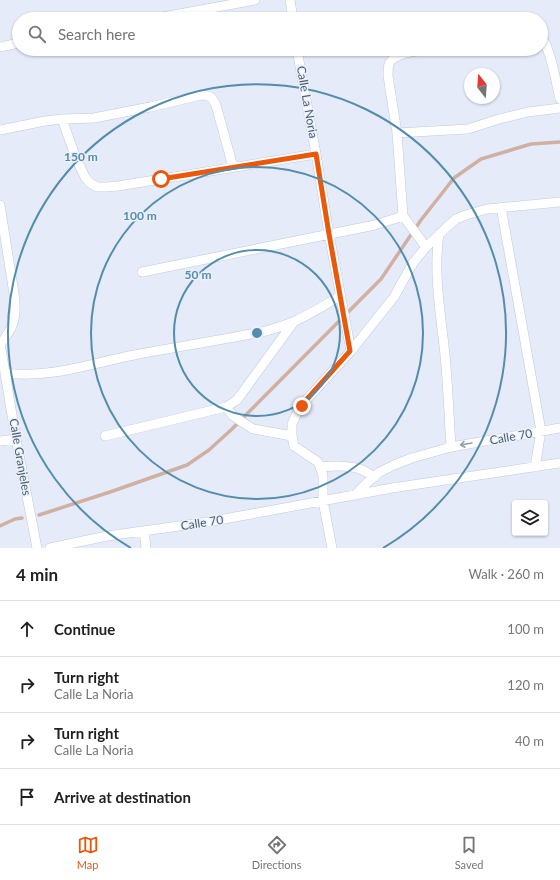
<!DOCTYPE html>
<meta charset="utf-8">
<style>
:root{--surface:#fff;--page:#f2f2f2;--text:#202124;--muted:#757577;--line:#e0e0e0;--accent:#ea580c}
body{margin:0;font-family:Lato,sans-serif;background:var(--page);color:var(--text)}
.controls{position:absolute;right:12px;bottom:12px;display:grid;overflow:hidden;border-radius:4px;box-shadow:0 1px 3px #0004}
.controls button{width:36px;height:36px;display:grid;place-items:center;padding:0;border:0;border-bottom:1px solid var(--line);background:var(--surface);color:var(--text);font:20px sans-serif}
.compass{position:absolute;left:464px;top:68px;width:36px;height:36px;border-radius:50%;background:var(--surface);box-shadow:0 1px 3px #0004;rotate:343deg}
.stop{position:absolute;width:12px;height:12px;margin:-9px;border:3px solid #ea580c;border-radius:50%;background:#fff}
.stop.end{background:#ea580c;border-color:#fff;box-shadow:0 1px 4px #0008}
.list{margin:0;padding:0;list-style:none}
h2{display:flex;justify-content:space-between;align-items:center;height:52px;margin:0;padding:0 16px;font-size:17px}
h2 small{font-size:13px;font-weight:400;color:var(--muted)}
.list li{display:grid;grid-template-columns:26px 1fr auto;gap:12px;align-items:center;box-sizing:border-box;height:56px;padding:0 16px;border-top:1px solid var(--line)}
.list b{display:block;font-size:15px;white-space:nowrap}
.list p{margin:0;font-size:13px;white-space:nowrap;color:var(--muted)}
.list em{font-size:13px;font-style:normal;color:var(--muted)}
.icon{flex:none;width:22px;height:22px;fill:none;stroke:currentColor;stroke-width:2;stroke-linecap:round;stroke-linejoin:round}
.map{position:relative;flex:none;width:560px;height:548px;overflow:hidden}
.search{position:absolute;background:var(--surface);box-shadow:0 1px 3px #0004;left:12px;right:12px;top:12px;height:44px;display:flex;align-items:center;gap:10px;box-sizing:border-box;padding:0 14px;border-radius:22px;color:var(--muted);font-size:15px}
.sheet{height:276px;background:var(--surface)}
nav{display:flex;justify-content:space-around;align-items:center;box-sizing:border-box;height:56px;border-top:1px solid var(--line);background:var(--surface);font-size:11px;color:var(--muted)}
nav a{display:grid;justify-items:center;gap:2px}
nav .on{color:var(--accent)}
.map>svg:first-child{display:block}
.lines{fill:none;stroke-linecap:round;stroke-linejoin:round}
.stream{stroke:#d1b0a4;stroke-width:3.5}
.street-casing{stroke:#bfcada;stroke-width:10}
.street{stroke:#fff;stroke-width:9}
.oneway{stroke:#949fa9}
.route{stroke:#ea580c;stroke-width:5}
.ring{fill:none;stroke:#548dac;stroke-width:2}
.labels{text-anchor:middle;stroke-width:3;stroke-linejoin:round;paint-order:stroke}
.street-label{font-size:12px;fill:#4d5f6f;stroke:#ebf0fd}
.centre{fill:#548dac;stroke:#ebf0fd;stroke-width:2}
.ring-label{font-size:12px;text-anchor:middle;font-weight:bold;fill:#548dac;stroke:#ebf0fd;stroke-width:3;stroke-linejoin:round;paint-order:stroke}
</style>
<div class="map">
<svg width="560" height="548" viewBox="0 0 560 548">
<rect width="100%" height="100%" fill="#e5ebf9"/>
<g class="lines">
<!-- stream -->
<path class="stream" d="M39,515l71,-23 77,-27 22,-15 23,-21 149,-150 40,-59 33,-42 27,-19 50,-15 29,-2
M0,526l15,-7 7,-1"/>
<!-- street casing -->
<g class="street-casing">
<path id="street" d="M290,0l3,19
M152,19l103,-19
M541,37c10,11 15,46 19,62
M0,47l19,-4
M297,49l4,23 15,82 13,80 22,117
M62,119l14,39 9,19 5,6 7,4h9l12,-1 198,-32
M0,130l45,-9 17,-2 32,-1 56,-11 51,-12c9,0 11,2 15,10l17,62
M397,133l71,-4 31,-10 29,-7 32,-4
M0,205l15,95c1,22 -2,27 -15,45
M501,207l40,224 -6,36
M439,234c-6,40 2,81 6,121 3,31 4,62 6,92
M426,247l-23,-31 -6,-83 -9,-57c0,-4 0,-8 1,-12 5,-12 30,-13 41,-15
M142,272l233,-47 28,-9
M0,343l16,96 21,109
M5,373c44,6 87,-10 129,-18 43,-8 86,-15 128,-23 11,-3 21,-6 31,-10 16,-7 32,-17 47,-26
M226,407l7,9 20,13 39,7
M105,436l121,-29 11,-7 56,-77
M0,441l16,-2
M320,467c13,-1 27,-2 40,2 5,2 10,5 15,8
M355,495l14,-14 11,-9 14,-7 18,-7 39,-11 109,-19
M144,531l2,17
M50,548l57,-12 101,-14 184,-34 168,-25
M332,548l-9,-47v-26l-5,-13 -24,-16 -2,-10v-12l5,-11 11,-15 43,-47 43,-54 19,-34 4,-5 9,-11 22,-21 8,-7 10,-4 21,-6 73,-7"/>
</g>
<!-- street -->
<use href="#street" class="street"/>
</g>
<!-- one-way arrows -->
<defs><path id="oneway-shaft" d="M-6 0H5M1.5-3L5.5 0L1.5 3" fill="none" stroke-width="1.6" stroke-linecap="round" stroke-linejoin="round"/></defs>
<use class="oneway" href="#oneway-shaft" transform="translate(466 444) rotate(170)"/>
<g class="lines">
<!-- route -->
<path class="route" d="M161,179l155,-25 13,80 21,117 -42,47 -6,8"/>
</g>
<!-- distance rings -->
<g class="ring">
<circle cx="257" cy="333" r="83"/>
<circle cx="257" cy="333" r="166"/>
<path d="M131 548A249 249 0 1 1 383 548"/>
</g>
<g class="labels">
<!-- street labels -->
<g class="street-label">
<text transform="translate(307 102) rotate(80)" y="4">Calle La Noria</text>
<text transform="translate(511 437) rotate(-10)" y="4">Calle 70</text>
<text transform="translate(20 457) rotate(80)" y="4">Calle Granjeles</text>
<text transform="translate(202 523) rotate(-9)" y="4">Calle 70</text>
</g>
</g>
<circle cx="257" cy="333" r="6" class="centre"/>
<g class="ring-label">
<text x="81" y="161">150 m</text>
<text x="140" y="220">100 m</text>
<text x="198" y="279">50 m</text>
</g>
</svg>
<div class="controls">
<button><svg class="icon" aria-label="layers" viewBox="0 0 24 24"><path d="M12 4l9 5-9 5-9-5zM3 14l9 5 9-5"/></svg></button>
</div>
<svg class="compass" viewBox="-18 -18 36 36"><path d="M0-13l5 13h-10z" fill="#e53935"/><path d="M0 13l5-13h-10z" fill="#757577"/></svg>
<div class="stop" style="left:161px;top:179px"></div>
<div class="stop end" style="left:302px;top:406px"></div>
<div class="search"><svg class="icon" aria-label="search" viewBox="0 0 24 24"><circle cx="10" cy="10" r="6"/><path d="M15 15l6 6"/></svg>Search here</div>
</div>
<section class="sheet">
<h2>4 min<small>Walk · 260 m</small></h2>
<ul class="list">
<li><svg class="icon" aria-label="ahead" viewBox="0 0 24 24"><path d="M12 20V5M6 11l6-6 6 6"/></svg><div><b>Continue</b></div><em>100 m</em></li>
<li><svg class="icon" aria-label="right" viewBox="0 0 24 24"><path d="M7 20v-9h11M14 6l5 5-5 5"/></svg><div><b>Turn right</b><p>Calle La Noria</p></div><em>120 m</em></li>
<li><svg class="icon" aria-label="right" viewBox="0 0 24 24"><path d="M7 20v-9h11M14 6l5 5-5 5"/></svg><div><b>Turn right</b><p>Calle La Noria</p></div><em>40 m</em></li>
<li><svg class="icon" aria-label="arrive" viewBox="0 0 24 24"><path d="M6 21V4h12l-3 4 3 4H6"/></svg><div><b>Arrive at destination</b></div></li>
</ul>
</section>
<nav>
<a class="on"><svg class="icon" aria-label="map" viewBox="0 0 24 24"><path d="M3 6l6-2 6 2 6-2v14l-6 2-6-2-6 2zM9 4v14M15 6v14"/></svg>Map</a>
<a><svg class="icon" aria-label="directions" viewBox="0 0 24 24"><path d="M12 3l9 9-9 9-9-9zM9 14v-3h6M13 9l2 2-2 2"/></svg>Directions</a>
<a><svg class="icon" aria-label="saved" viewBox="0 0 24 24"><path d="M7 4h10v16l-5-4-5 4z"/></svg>Saved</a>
</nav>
